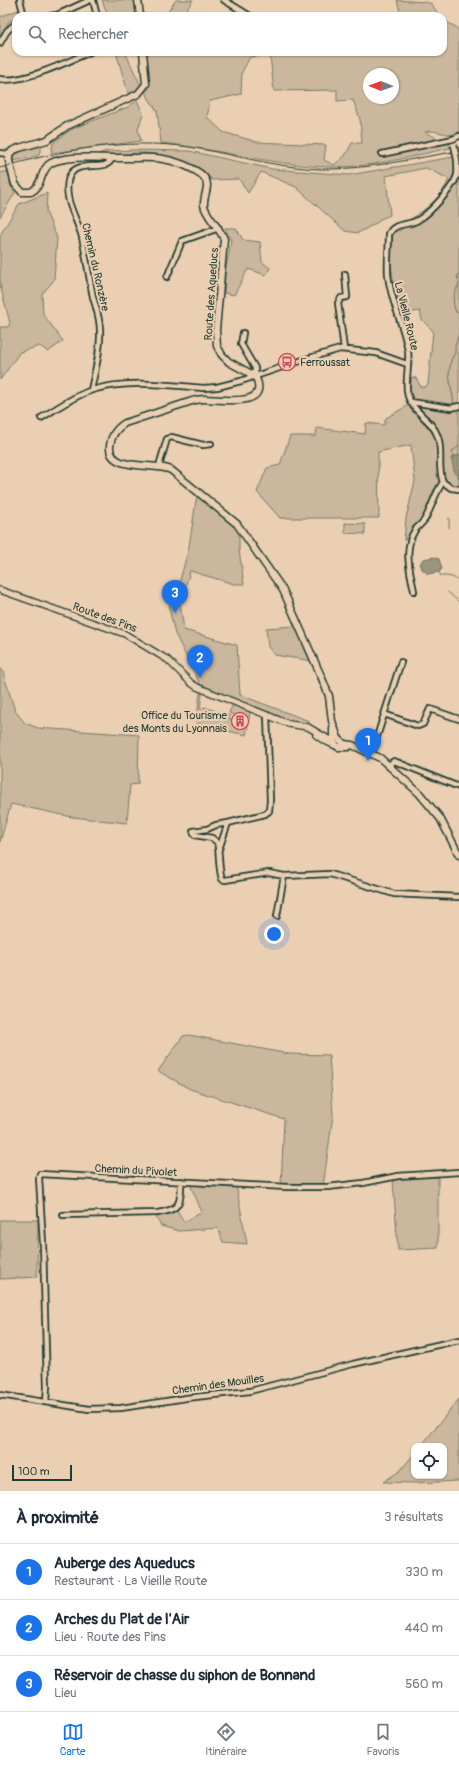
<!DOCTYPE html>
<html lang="fr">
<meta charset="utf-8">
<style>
:root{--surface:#fff;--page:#f2f2f3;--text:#1f2937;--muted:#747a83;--line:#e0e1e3;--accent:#1a73e8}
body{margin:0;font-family:Pangolin,sans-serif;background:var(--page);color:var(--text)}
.controls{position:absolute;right:12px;bottom:12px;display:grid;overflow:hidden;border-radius:8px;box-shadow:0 1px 3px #0004}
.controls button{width:36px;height:36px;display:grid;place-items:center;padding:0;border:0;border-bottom:1px solid var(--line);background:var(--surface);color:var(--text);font:20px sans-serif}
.compass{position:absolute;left:363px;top:68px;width:36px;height:36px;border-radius:50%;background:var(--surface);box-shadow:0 1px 3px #0004;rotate:271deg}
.scale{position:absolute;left:12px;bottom:10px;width:60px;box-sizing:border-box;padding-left:4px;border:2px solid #1f3d34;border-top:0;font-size:11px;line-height:14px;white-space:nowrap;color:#1f3d34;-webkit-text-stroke:3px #ebcfb2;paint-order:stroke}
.you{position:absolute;left:274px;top:934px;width:14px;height:14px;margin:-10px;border:3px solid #fff;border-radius:50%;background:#1a73e8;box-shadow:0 0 0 6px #1a73e833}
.badge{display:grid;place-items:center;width:26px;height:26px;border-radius:50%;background:var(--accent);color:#fff;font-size:13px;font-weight:700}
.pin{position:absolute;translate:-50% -33px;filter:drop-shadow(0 1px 2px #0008)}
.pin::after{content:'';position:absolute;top:21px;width:14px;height:12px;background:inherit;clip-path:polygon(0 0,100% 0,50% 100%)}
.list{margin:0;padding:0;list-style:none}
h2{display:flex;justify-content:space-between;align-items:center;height:52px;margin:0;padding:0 16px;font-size:17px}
h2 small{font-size:13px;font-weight:400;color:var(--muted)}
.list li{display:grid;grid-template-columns:26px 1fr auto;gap:12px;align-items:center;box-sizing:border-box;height:56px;padding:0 16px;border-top:1px solid var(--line)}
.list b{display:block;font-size:15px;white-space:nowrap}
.list p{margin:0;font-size:13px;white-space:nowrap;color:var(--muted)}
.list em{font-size:13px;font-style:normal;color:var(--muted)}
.icon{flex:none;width:22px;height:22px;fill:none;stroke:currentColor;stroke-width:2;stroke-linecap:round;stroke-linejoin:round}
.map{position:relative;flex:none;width:459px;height:1491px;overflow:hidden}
.search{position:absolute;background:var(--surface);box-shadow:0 1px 3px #0004;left:12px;right:12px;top:12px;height:44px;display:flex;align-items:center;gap:10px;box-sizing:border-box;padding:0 14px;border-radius:12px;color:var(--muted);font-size:15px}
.sheet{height:220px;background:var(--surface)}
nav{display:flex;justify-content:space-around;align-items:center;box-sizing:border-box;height:56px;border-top:1px solid var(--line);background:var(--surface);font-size:11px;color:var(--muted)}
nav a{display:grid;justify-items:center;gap:2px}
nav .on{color:var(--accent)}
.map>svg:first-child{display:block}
.green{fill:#cab79d;stroke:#747a68;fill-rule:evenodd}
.water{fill:#9a9580;stroke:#697262}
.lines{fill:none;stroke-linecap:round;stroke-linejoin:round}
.stream{stroke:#697262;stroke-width:1}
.minor-casing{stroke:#1f3d34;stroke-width:8}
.tertiary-casing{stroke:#1f3d34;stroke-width:8}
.secondary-casing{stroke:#1f3d34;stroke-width:9}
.minor{stroke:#ebcfb2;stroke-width:4.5}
.tertiary{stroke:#ebcfb2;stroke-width:5.5}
.secondary{stroke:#ebcfb2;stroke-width:6}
.rail{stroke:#1f3d34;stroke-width:1}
.minor-bridge-casing{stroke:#1f3d34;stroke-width:8;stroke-linecap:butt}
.minor-bridge{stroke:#ebcfb2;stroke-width:4.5}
.labels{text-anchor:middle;stroke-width:4;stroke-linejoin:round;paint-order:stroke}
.street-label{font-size:11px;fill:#1f3d34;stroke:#ebcfb2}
.poi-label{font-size:11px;fill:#1f3d34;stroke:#ebcfb2;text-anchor:start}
</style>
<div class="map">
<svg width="459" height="1491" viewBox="0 0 459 1491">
<rect width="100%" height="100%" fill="#ebcfb2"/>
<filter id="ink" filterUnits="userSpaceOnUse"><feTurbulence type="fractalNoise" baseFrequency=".025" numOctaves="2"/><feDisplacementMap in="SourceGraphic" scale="8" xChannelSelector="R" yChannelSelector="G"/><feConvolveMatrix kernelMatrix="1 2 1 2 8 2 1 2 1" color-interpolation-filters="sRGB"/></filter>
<g filter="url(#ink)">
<!-- green -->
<path class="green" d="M102,0h33l1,16h-28z
M176,0h17c-6,11 -13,16 -25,16l1,-6z
M397,0l28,2 7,2 7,12h-34l-5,-4z
M18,10l2,6h-4v3l-7,2 -9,17v-21z
M443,20l13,7 3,5v101c-13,5 -22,-5 -34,-1l24,12 1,4c-38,8 -75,19 -114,19 -59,0 -116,-18 -175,-24l-4,-32 -12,-19 4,-3 -2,-37h296zM270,55l4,36 63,-1v11l16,-1 7,19 2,24h-10l-7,13 -11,9 -10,-5 2,-15 -69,-3 -34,-10 -16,-15 3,-16 31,-7 1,-22 8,-15zM369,74h24v24h-24z
M116,52h9l16,34 -5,6 -7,4z
M137,100l6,14 -5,15 3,12 -90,12 2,-10 19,-14 56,-22z
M41,146v3l-3,7 -25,5 -1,-5 7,-4z
M134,150l55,1 83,18 77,6 110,-19v330l-25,3 -10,27 -20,25 2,-23 9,-37 -4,-36 -33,7 1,66h-99l-23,-26 10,-24 13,-3 10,-29h26l1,-8 48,6 1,-11 18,2 2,-7 21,-12 5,-29 4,1 5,9h4l3,-3 5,-53 -11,-11 -2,-9 -14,2 -3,-12 -4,1c-7,-24 -11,-43 -6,-68l12,-7 8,-2 -2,-6c15,-10 31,-22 38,-40l-23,-11 -40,8 4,39 -10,4 -2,3 -20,11 -13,-2 -49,-44 -35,-15 -13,21 -9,-14 -27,1c-15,-18 -44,-25 -67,-27 -10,-1 -19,2 -28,2 -7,0 -13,-1 -19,-1l9,-3z
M9,171l1,14 5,8 -15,24v-44z
M47,193l-1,19 11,26 -3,42 -12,14 1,20 20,27 -15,11 -8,-6 -20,6 -20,28v-53h8l2,-4 -10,-38v-50l19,-31z
M225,228h11l7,12 17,2 2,20 8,6 -4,7 -18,-6 -14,26 -10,-2 1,-20 6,-32z
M197,494l38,31 4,6v19l5,34h-10l-44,-13 -8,28 -2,3 4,28 53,15 3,50 69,26 -1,6 -20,-6 -86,-33 -27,-54 -6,-26 1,-5 9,-19 10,-37z
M345,523l20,1v10l-20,-1z
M296,626l16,35 -37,-6 -7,-8 -2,-19z
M2,669l13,42 10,12 13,5 101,7 -1,49 -8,1 -3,38 -55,-6 -61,-13 -11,38v-172z
M200,693l2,1 -2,15h2l2,-2 26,9 -1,3 14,5 2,-5 -16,-6 4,-9 15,6 2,3 -4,22 -50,-11z
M189,1035l100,19 40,1 4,60 -10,72h-42l3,-68 -94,-30 -32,-18 25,-35z
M438,1177v71l-40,2 -5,-70 5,-2z
M189,1182l47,3 11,59 -24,-2 -5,-14 -39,3 -18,-5 -5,-9 21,-7 7,12 18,-10z
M0,1220h38l-1,57 -37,2z
M459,1399v82l-43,2 -33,-1 17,-11 14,-17v22h30v-30h-23z"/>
<!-- water -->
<path class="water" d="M459,455v23l-4,-4 -4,-16z
M434,557l5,2 3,10 -3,3 -11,2 -6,-5 -2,-5 3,-5z"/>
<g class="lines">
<!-- stream -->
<path class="stream" d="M459,274l-2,4 2,2
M459,284c-5,9 -8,17 -3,28l3,1
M454,404l-5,-29 2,-15 4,-7v-7l4,-12
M453,457l-1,-5 7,-6
M449,518v10
M439,572l2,4c8,0 14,0 18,7
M448,592l11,10"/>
<!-- minor casing -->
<g class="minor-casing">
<path id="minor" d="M20,0l4,16
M93,0l4,16
M224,0l26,16
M50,16l7,-1 33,-15
M0,43l7,-12 9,-8
M0,79c22,5 69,-18 90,-27
M0,153l9,1
M382,154l71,-15 6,-3
M167,277l15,-36 37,-13
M243,333l-2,11 14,24v8
M344,349l-6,-46 3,-5 6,-1 -2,-23
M91,390c4,-19 10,-40 9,-60 0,-12 -4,-22 -7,-33 -4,-20 -7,-41 -11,-60 -5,-19 -18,-36 -14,-56 5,-26 39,-6 44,-23
M411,402l40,6 8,-2
M41,418c16,-10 33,-22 51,-28 35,-11 76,-5 112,-2l13,-1 24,-6 65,-22 34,-10 36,4 31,11
M159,466l8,-27 4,-2 32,8 8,-1
M443,482c-6,-14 0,-30 -5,-45 -5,-17 -25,-24 -30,-41 -4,-13 2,-31 0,-45 -4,-26 -18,-51 -20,-77 -1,-13 1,-27 1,-40 5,-12 19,-8 29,-14 11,-6 36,-33 39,-45 1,-5 0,-10 0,-15
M443,482l8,6 8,1
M414,591c-4,-20 -11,-42 1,-61 3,-4 8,-7 10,-11 7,-12 10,-26 18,-37
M384,714l34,12 5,-2 7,-15 29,10
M373,749l28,-87
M388,765l6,-4 65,26
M228,823l-12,2 -9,4 -14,2 2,4 17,3 5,4c3,12 1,25 5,37l3,1 44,-7 15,3 46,-2 64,20 65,3
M219,849l9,-26 37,-9 4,-3 1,-11 -3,-85
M277,916l7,-40
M63,1215l94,-2c23,-3 24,-9 24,-32
M0,1395l89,14 32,-1 65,-10 64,-7 103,-27 106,-24
M46,1402l1,-15 -4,-144 -4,-65 1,-4 247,13h41l35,-4 35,-7 61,-4"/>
</g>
<!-- tertiary casing -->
<g class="tertiary-casing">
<path id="tertiary" d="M0,590l125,44 43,26 23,23 6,4 92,37 19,3 27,16
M316,735l7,5 11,5"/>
</g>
<!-- secondary casing -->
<g class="secondary-casing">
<path id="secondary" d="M138,0l2,16
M143,52l3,32 -8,10 -71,32 -20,14 -28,8 -7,3 -3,4v6l6,23 7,8h9c12,-6 9,-23 20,-29 16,-8 47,-5 64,-5 28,1 41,-4 69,7 7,3 14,6 19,11 9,9 0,19 1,29 1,10 16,23 20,34l-8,91 1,16 5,9 7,7 26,14c17,33 -35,23 -51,23 -4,0 -8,1 -12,2l-67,22c-8,5 -14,13 -15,23 -2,26 45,16 61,24l66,54 46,66 38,86 8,20 3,25 6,17 6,6 8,1 28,13 39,35 21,25 19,37
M333,728v15l5,4h10"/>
</g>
<!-- minor -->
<use href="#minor" class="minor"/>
<!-- tertiary -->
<use href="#tertiary" class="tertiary"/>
<!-- secondary -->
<use href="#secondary" class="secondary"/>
<!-- rail -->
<path class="rail" d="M0,168c60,-18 127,-30 189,-21 44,7 87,21 132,22 47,1 92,-11 138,-18"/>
<!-- minor-bridge casing -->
<g class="minor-bridge-casing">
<path id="minor-bridge" d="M454,145l3,15"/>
</g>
<!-- minor-bridge -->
<use href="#minor-bridge" class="minor-bridge"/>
</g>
</g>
<!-- icons -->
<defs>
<g id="bus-ring" transform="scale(0.9)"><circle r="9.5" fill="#ebcfb2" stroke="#d1495b" stroke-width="1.5"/><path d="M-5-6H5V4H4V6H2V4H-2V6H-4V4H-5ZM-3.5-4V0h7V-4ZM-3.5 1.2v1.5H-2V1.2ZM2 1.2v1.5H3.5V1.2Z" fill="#d1495b"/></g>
<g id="building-ring" transform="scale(0.9)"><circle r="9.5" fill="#ebcfb2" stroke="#d1495b" stroke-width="1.5"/><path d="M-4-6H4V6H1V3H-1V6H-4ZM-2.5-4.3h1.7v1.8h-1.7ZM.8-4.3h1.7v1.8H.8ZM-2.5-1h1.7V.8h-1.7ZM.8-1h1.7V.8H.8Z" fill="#d1495b"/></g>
</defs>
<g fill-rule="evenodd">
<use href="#bus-ring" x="287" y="362"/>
<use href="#building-ring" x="240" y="721"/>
</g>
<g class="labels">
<!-- street labels -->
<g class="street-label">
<text transform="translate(96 267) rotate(77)" y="4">Chemin du Ronzère</text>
<text transform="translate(211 294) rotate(-86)" y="4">Route des Aqueducs</text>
<text transform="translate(407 316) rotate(76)" y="4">La Vieille Route</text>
<text transform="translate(105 617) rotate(20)" y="4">Route des Pins</text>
<text transform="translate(136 1170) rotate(3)" y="4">Chemin du Pivolet</text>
<text transform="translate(218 1384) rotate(-8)" y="4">Chemin des Mouilles</text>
</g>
<!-- poi labels -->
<g class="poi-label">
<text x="300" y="366">Ferroussat</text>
<text x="227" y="719" text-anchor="end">Office du Tourisme<tspan x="227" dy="13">des Monts du Lyonnais</tspan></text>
</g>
</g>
</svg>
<div class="controls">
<button><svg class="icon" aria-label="locate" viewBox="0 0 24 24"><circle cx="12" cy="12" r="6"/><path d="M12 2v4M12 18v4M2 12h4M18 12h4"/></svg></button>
</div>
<svg class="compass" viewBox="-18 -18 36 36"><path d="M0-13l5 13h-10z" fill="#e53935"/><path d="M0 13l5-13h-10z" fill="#747a83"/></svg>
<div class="scale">100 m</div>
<div class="you"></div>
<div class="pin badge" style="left:368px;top:761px">1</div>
<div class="pin badge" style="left:200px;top:678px">2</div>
<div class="pin badge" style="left:175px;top:613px">3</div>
<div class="search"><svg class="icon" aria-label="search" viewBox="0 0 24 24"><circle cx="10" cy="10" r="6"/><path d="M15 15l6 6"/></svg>Rechercher</div>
</div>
<section class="sheet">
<h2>À proximité<small>3 résultats</small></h2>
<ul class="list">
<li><span class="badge">1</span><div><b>Auberge des Aqueducs</b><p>Restaurant · La Vieille Route</p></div><em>330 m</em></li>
<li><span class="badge">2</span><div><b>Arches du Plat de l'Air</b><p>Lieu · Route des Pins</p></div><em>440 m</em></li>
<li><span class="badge">3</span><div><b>Réservoir de chasse du siphon de Bonnand</b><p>Lieu</p></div><em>560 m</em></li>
</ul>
</section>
<nav>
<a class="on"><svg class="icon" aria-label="map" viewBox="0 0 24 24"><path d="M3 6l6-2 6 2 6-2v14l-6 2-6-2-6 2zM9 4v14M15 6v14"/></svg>Carte</a>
<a><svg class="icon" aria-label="directions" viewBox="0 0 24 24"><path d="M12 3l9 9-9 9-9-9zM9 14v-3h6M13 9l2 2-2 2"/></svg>Itinéraire</a>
<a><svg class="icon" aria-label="saved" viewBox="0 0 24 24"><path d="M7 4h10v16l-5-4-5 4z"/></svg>Favoris</a>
</nav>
